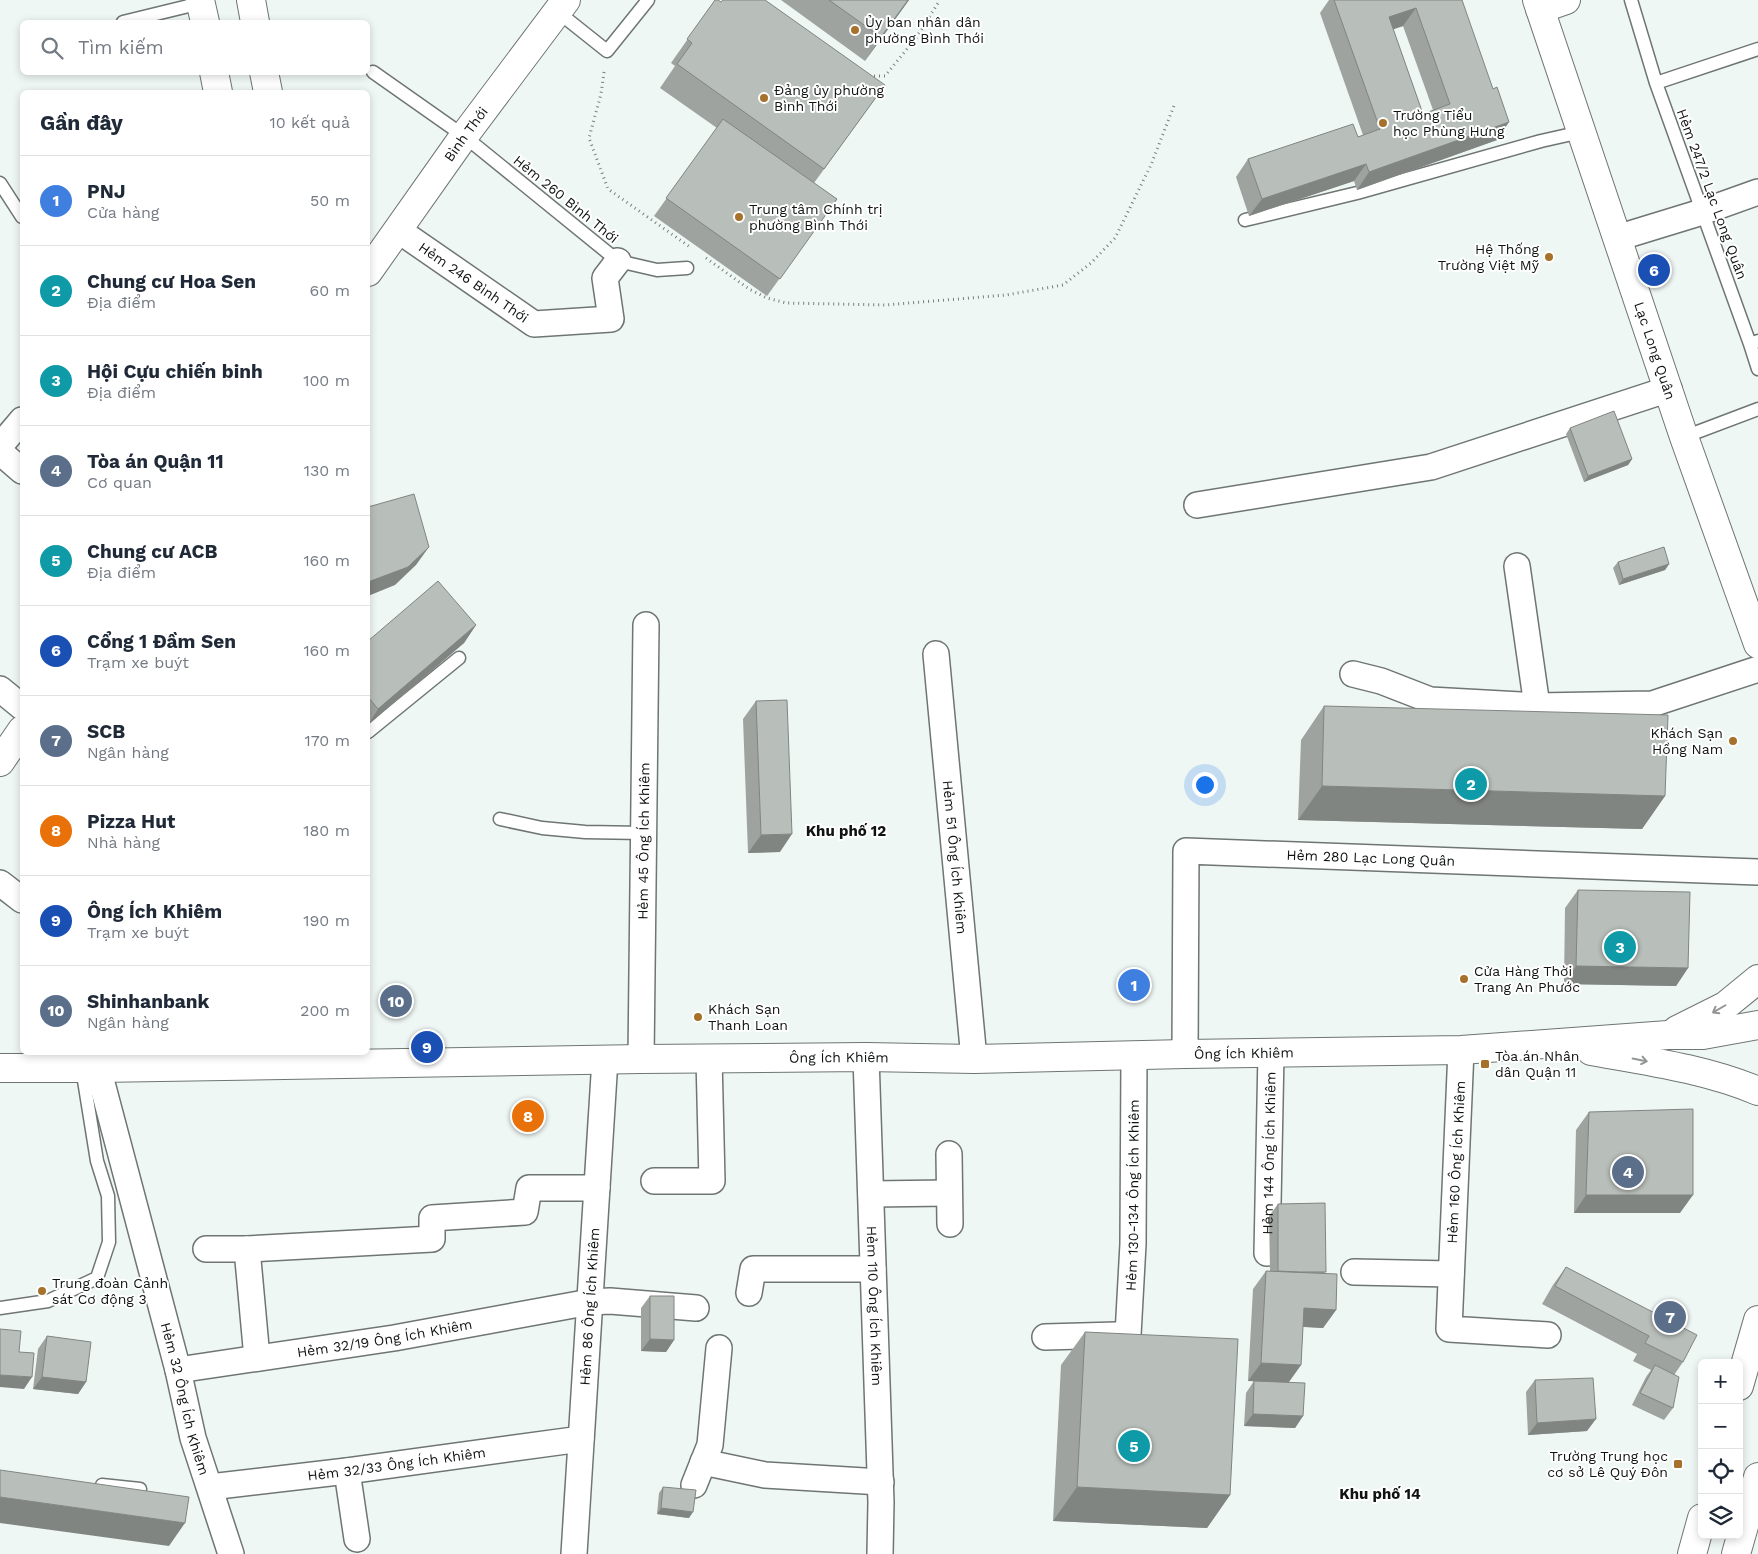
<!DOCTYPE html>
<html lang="vi">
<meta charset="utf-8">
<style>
:root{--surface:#fff;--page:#f2f2f3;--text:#1f2937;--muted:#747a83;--line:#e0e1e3;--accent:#a6712a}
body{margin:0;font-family:"Work Sans",sans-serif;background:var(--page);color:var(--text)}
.controls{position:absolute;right:15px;bottom:15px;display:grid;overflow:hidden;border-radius:8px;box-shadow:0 2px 8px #0003}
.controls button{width:45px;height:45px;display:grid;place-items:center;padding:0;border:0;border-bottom:1px solid var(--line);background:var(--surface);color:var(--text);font:25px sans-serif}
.you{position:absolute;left:1204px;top:784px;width:18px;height:18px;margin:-12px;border:4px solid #fff;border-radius:50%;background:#1a73e8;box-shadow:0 0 0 8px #1a73e833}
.badge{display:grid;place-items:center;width:32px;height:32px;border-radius:50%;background:var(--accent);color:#fff;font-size:16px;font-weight:700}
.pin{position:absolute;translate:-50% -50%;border:2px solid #fff;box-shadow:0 1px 5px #0006}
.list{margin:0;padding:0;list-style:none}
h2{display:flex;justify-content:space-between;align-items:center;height:65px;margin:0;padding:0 20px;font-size:21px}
h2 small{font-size:16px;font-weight:400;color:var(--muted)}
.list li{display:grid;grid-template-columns:32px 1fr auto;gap:15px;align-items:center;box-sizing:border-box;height:90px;padding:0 20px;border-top:1px solid var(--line)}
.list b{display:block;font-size:19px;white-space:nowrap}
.list p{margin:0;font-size:16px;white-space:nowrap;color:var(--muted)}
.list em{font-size:16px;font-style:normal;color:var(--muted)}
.icon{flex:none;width:28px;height:28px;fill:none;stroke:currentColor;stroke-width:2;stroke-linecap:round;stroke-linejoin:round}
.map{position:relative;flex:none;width:1758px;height:1554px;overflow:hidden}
.search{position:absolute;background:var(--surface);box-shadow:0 2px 8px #0003;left:20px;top:20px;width:350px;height:55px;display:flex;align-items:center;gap:12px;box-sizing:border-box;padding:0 18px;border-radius:8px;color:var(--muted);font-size:19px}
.panel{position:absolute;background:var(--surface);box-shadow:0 2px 8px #0003;left:20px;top:90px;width:350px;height:965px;border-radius:8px}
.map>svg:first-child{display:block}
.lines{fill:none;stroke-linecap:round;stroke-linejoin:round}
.lane-casing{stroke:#6e7573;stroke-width:15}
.street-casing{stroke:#6e7573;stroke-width:28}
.secondary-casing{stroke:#6e7573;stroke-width:30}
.path{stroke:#797e7d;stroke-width:3;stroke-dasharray:1 4;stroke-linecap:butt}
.lane{stroke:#fff;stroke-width:12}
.street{stroke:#fff;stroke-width:25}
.secondary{stroke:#fff;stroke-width:28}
.wall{fill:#9ea39f;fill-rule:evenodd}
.shaded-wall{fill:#818582}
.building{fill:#b8beb9;stroke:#818582;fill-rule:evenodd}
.oneway{stroke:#939594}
.poi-dot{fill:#a6712a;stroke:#fff;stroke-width:2}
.labels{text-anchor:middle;stroke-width:4;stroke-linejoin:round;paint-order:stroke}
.poi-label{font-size:14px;fill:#101312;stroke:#fff;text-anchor:start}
.street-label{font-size:14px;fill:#101312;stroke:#fff}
.neighbourhood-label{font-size:15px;font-weight:bold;fill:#101312;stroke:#fff}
</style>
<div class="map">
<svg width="1758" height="1554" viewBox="0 0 1758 1554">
<rect width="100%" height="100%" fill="#eff7f5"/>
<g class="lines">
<!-- lane casing -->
<g class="lane-casing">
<path id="lane" d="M1631,0l25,83 94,261
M558,12l49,39 41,-51
M123,22l78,-19
M373,72l91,64 154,125 39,9 30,-2
M1656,83l102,-34
M0,183l22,34
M1245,220l112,-27 184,-52 40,-9
M1758,341l-8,3 8,25
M1684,437l74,-28
M368,732l91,-74
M500,819l42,9 43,4 58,1
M0,1308l48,-7 49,-23 12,-36 -1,-46 -11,-35 -15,-93
M102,1485l38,4"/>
</g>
<!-- street casing -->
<g class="street-casing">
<g id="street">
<path id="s1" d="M398,230l136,94 77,-5 -6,-41 13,-17"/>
<path d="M1617,238l85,-26 56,-20"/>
<path d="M0,446l22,-26"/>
<path d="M0,452l22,19"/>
<path d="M1197,505l234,-38 238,-78"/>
<path d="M1517,566l20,140"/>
<path id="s2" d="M936,654l38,405"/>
<path d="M1353,674l28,7 49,19 107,6 115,-2 106,-35"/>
<path d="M0,689l22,18"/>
<path d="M0,883l22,17"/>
<path d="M1461,1050l-12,279 99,6"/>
<path id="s3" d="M1185,1054l1,-203 572,21"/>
<path id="s4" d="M866,1057l15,445 -1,52"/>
<path id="s5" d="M641,1059l5,-434"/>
<path id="s6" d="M98,1068l80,302 15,68 38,116"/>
<path d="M949,1154l1,70"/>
<path d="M654,1181h58l-3,-123"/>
<path d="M871,1194l78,-1"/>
<path d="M206,1249h41l185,-10v-21l93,-6 4,-24h68"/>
<path d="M247,1249l10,109"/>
<path id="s7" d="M1267,1253l4,-200"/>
<path d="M1354,1272l97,2"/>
<path d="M749,1293l4,-24h120"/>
<path id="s8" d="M1128,1335l5,-91 1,-189"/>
<path d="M1045,1337l72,-2"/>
<path id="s9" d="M178,1370l216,-32 196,-36 20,-1 86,7"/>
<path d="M703,1462l62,13 116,7"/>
<path d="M347,1471l10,68"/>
<path d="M694,1485l16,-40 9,-97"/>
<path id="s10" d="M210,1487l137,-16 234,-32"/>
<path id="s11" d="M574,1554l31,-495"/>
</g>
</g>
<!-- secondary casing -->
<g class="secondary-casing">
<g id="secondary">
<path d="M200,0l5,22"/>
<path d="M251,0l4,22"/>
<path id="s12" d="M1537,0l147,437 74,207"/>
<path d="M1540,9l26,-9"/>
<path d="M214,72l4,20"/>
<path d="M264,72l4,20"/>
<path id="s13" d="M368,272l96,-136 102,-136"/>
<path d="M0,762l22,-32"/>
<path d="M1677,1030l48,-24 33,-27"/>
<path d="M1591,1051c56,10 115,18 167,40"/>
<path id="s14" d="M0,1068h98l543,-9 225,-2 108,2 211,-5 276,-4 207,-15h35l55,-10"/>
<path d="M1739,1386l19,-66"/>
<path d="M1692,1554l10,-36"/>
<path d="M1736,1554l22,-77"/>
</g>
</g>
<!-- path -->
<path class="path" d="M604,72l-3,22 -12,44 19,51 82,58
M869,76h16l31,-38 24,-38
M706,258l43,31 18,9 19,5 99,2 121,-10 57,-10 28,-22 24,-25 36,-73 24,-62"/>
<!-- lane -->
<use href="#lane" class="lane"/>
<!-- street -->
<use href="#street" class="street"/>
<!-- secondary -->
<use href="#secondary" class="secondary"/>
</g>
<!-- wall -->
<path class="wall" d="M715,0l6,2 164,83 -71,98 23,16 -70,97 -113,-80 63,-88 -57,-40 15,-22 -4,-3z
M781,0h128l-44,61z
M1329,0h133l35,140 -140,50 -3,-9 -105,35 -13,-39 12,-18 110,-22 5,-2 -43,-122zM1403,26l30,84 -10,4 -30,-85z
M1570,428l62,31 -4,6 -44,17 -18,-48z
M1618,562l51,2 -4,6 -46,15 -6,-17z
M476,625l-12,18 -96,82v-84z
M756,701l24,151 -32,1 -5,-134z
M1324,706l341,90 -23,33 -344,-9 3,-80z
M1578,890l110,78 -12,18 -112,-2 1,-76z
M1589,1112l91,101h-106l2,-83z
M1278,1204l47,69 11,37 -13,18 -20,-1 -2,38 -12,17 14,34 -8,12 -51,-2 2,-33 8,-12h-6l5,-92 13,-18h4l-1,-55z
M1566,1267l117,95 -9,13 -1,33 -9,12 -32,-15 14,-28 5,-7 -18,-9 4,-7 -95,-50 11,-19z
M650,1296l24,44 -8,12 -25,-1v-43z
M1085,1332l145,163 -23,33 -154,-7 8,-156z
M47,1336l39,46 -8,12 -45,-5 5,-40z
M1535,1380l52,51 -59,4 -2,-43z
M663,1487l26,31 -32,-4 2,-21z"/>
<!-- shaded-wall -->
<path class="shaded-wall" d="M908,0h1l-44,61 16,-24z
M1416,8l-13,18 -26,9 12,-18z
M1509,122l-12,18 -140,50 12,-18z
M1366,164l-12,17 -105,35 13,-17z
M1632,459l-4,6 -44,17 4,-6z
M429,547l-13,18 -21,20 -27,11v-14z
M1669,564l-4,6 -46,15 4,-6z
M476,625l-12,18 -96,82 10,-16z
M1322,786l343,10 -23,33 -344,-9z
M792,834l-12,18 -32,1 13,-18z
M1576,966l112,2 -12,18 -112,-2z
M1586,1195h107l-13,18h-106z
M1304,1308l32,2 -13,18 -32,-2z
M650,1339l24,1 -8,12 -25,-1z
M1261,1363l40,2 -13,18 -40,-2z
M0,1375l32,2 -8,12 -24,-2z
M42,1377l44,5 -8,12 -45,-5z
M1253,1414l50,2 -8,12 -51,-2z
M1596,1419l-9,12 -59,4 9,-12z
M1077,1487l153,8 -23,33 -154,-7z
M0,1497l185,26 -16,23 -169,-23z
M661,1508l32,4 -4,6 -32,-4z"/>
<!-- building -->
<path class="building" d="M715,0h3l3,2 2,-2h42l120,85 -61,84 -147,-105 15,-21 -5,-4z
M829,0h79l-27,37z
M1334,0h128l31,89 4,-2 12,35 -140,50 -3,-8 -104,35 -14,-40 105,-35 5,13 22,-8zM1416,8l34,96 -27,10 -34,-97z
M723,119l114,80 -57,80 -114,-81z
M1614,411l18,48 -44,17 -18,-48z
M414,494l15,53 -21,20 -40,15v-75z
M1664,547l5,17 -46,15 -5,-17z
M438,581l38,44 -98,84 -10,-12v-56z
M787,700l5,134 -31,1 -5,-134z
M1324,706l344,9 -3,81 -343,-10z
M1578,890l112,2 -2,76 -112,-2z
M1693,1109v86h-107l3,-83z
M1325,1203l1,69h-27l-21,-1v-67z
M1566,1267l131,68 -14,27 -38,-19 4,-7 -94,-50z
M1266,1271l71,3 -1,36 -32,-2 -3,57 -40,-2z
M650,1296h24v44l-24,-1z
M0,1329l21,2 -2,21 15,1 -2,24 -32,-2z
M1085,1332l153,7 -8,156 -153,-8z
M47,1336l44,6 -5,40 -44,-5z
M1655,1365l24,12 -6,31 -33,-15z
M1593,1378l3,41 -59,4 -2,-43z
M1254,1381l51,2 -2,33 -50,-2z
M0,1470l189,27 -4,26 -185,-26z
M663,1487l33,3 -3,22 -32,-4z"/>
<!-- one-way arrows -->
<defs><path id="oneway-shaft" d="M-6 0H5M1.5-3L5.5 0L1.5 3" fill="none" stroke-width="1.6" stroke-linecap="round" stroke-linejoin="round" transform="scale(1.25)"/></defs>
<g class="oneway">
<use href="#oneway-shaft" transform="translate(1719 1009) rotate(150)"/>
<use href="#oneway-shaft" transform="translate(1640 1060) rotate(11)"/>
</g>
<!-- markers -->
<g class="poi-dot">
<circle cx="855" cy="30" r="5"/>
<circle cx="764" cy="98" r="5"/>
<circle cx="1383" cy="123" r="5"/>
<circle cx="739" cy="217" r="5"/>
<circle cx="1549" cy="257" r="5"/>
<circle cx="1733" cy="741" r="5"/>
<circle cx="1464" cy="979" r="5"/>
<circle cx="698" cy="1017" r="5"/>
<rect x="1480" y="1059" width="10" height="10" rx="2.5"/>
<circle cx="42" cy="1291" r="5"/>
<rect x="1673" y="1459" width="10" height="10" rx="2.5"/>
</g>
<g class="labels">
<!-- poi labels -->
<g class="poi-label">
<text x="865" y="27">Ủy ban nhân dân<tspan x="865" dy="16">phường Bình Thới</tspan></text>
<text x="774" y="95">Đảng ủy phường<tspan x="774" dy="16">Bình Thới</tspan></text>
<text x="1393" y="120">Trường Tiểu<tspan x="1393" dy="16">học Phùng Hưng</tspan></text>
<text x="749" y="214">Trung tâm Chính trị<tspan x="749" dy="16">phường Bình Thới</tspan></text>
<text x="1539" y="254" text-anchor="end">Hệ Thống<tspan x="1539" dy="16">Trường Việt Mỹ</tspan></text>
<text x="1723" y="738" text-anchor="end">Khách Sạn<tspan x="1723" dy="16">Hồng Nam</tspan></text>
<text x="1474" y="976">Cửa Hàng Thời<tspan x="1474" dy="16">Trang An Phước</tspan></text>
<text x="708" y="1014">Khách Sạn<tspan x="708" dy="16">Thanh Loan</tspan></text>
<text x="1495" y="1061">Tòa án Nhân<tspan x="1495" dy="16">dân Quận 11</tspan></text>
<text x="52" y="1288">Trung đoàn Cảnh<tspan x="52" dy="16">sát Cơ động 3</tspan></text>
<text x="1668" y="1461" text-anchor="end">Trường Trung học<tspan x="1668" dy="16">cơ sở Lê Quý Đôn</tspan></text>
</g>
<!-- street labels -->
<g class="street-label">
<text dy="5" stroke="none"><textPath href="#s13" startOffset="169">Bình Thới</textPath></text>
<text transform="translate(1712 194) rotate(70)" y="5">Hẻm 247/2 Lạc Long Quân</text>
<text transform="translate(566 199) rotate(39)" y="5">Hẻm 260 Bình Thới</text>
<text dy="5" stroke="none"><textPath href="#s1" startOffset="92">Hẻm 246 Bình Thới</textPath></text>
<text dy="5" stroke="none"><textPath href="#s12" startOffset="370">Lạc Long Quân</textPath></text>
<text dy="5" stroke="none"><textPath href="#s5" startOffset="218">Hẻm 45 Ông Ích Khiêm</textPath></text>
<text dy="5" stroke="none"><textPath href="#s2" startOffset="204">Hẻm 51 Ông Ích Khiêm</textPath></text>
<text dy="5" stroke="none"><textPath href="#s3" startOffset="388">Hẻm 280 Lạc Long Quân</textPath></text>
<text dy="5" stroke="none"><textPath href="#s14" startOffset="1244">Ông Ích Khiêm</textPath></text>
<text dy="5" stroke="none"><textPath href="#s14" startOffset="839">Ông Ích Khiêm</textPath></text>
<text dy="5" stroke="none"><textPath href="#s7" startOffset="100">Hẻm 144 Ông Ích Khiêm</textPath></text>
<text transform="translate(1456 1162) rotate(-87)" y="5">Hẻm 160 Ông Ích Khiêm</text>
<text dy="5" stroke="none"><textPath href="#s8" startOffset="140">Hẻm 130-134 Ông Ích Khiêm</textPath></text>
<text dy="5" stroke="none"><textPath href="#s4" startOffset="249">Hẻm 110 Ông Ích Khiêm</textPath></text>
<text dy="5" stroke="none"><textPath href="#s11" startOffset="248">Hẻm 86 Ông Ích Khiêm</textPath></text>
<text dy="5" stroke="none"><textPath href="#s9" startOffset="209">Hẻm 32/19 Ông Ích Khiêm</textPath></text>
<text dy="5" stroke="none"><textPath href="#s6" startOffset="342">Hẻm 32 Ông Ích Khiêm</textPath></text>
<text dy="5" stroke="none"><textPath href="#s10" startOffset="188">Hẻm 32/33 Ông Ích Khiêm</textPath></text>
</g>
<!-- neighbourhood labels -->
<g class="neighbourhood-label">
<text x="846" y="836">Khu phố 12</text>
<text x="1380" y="1499">Khu phố 14</text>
</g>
</g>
</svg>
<div class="controls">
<button>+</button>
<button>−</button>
<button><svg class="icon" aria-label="locate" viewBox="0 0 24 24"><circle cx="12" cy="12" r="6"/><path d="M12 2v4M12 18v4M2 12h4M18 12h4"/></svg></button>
<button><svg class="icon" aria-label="layers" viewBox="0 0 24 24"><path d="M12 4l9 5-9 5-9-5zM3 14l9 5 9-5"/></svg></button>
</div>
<div class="you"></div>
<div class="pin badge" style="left:1134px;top:985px;background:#3f7fe0">1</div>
<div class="pin badge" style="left:1471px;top:784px;background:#0f9aa8">2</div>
<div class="pin badge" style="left:1620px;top:947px;background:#0f9aa8">3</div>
<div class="pin badge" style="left:1628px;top:1172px;background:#5c6f8a">4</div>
<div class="pin badge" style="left:1134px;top:1446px;background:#0f9aa8">5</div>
<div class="pin badge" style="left:1654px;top:270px;background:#1a4fb4">6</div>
<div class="pin badge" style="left:1670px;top:1317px;background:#5c6f8a">7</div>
<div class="pin badge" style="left:528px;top:1116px;background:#e8710a">8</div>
<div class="pin badge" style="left:427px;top:1047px;background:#1a4fb4">9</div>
<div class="pin badge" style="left:396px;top:1001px;background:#5c6f8a">10</div>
<div class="search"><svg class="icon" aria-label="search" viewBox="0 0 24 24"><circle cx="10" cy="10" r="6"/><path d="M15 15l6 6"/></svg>Tìm kiếm</div>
<section class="panel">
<h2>Gần đây<small>10 kết quả</small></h2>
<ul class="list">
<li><span class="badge" style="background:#3f7fe0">1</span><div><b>PNJ</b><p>Cửa hàng</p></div><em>50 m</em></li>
<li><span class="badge" style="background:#0f9aa8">2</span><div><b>Chung cư Hoa Sen</b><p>Địa điểm</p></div><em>60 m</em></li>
<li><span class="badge" style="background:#0f9aa8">3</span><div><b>Hội Cựu chiến binh</b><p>Địa điểm</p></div><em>100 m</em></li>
<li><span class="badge" style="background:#5c6f8a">4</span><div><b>Tòa án Quận 11</b><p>Cơ quan</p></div><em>130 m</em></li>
<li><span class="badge" style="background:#0f9aa8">5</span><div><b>Chung cư ACB</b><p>Địa điểm</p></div><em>160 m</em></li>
<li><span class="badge" style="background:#1a4fb4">6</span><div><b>Cổng 1 Đầm Sen</b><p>Trạm xe buýt</p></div><em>160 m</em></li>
<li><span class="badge" style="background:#5c6f8a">7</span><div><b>SCB</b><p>Ngân hàng</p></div><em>170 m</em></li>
<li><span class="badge" style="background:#e8710a">8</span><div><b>Pizza Hut</b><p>Nhà hàng</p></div><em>180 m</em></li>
<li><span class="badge" style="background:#1a4fb4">9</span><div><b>Ông Ích Khiêm</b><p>Trạm xe buýt</p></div><em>190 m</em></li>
<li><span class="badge" style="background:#5c6f8a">10</span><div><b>Shinhanbank</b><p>Ngân hàng</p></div><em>200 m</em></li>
</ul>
</section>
</div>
